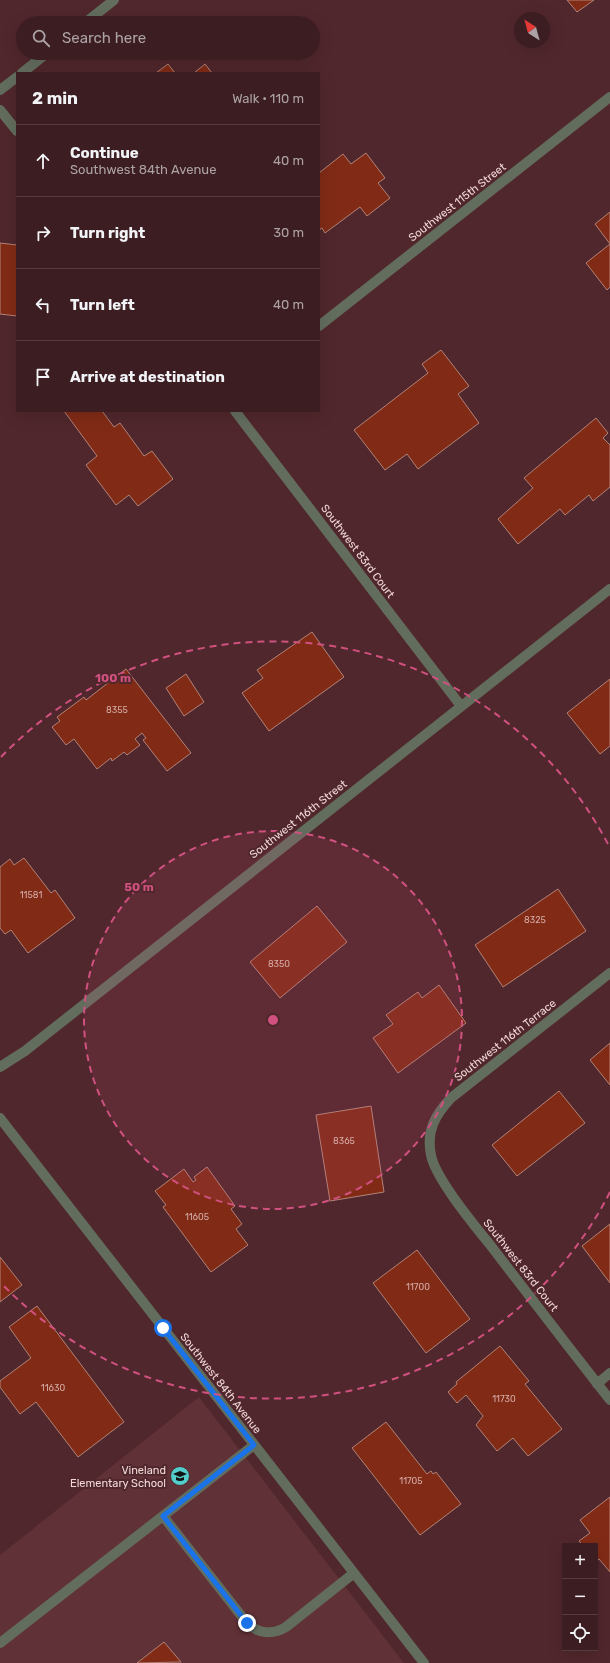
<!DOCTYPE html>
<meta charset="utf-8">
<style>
:root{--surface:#3c1d21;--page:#43262a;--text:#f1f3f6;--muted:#aca2a5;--line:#553b3f}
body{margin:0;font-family:Rubik,sans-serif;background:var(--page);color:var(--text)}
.controls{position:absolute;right:12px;bottom:12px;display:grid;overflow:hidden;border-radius:0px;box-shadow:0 4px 16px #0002}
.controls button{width:36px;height:36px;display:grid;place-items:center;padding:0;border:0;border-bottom:1px solid var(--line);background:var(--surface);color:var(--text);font:20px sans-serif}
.compass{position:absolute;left:514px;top:12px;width:36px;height:36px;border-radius:50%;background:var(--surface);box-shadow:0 4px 16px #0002;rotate:324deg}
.stop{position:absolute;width:12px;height:12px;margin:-9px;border:3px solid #1a73e8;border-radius:50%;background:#fff}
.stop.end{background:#1a73e8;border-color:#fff;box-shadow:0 1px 4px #0008}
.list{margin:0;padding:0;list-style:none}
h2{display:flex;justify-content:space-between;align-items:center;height:52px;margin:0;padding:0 16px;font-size:17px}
h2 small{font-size:13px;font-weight:400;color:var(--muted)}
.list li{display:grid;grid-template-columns:26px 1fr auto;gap:12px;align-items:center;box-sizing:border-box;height:72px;padding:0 16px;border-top:1px solid var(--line)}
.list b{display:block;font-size:15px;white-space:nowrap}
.list p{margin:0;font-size:13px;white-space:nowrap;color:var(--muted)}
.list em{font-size:13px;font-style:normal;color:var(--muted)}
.icon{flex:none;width:22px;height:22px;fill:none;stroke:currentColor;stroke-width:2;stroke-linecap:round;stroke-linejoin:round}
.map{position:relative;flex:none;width:610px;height:1663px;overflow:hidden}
.search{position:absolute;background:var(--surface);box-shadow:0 4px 16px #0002;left:16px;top:16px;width:304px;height:44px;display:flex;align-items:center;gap:10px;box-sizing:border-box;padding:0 14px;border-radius:22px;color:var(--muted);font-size:15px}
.panel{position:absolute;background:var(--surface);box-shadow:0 4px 16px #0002;left:16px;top:72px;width:304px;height:340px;border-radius:0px}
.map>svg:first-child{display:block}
.built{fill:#603136}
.building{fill:#812b16;stroke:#b28377}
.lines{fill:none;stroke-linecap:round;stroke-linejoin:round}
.minor{stroke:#636d5e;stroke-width:10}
.route{stroke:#1a73e8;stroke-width:5}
.ring{fill:none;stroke:#d05180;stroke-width:2;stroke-dasharray:7 5}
.labels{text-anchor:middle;stroke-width:4;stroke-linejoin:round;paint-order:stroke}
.number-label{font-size:9px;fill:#d6aca8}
.street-label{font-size:11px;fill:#f2d7d8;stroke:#50272c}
.poi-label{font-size:11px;fill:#f2d7d8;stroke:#50272c;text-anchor:end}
.centre{fill:#d05180;stroke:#50272c;stroke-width:2}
.ring-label{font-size:12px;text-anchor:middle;font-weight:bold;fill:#d05180;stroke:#50272c;stroke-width:4;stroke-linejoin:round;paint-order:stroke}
</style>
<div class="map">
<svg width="610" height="1663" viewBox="0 0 610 1663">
<rect width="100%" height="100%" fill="#50272c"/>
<!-- built -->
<path class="built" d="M199,1397l205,266h-404v-108z"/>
<!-- building -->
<path class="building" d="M567,0h27l-17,12z
M168,64l7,9h-19z
M205,64l7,9h-18z
M366,153l19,25 -7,5 12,15 -23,18 -7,-9 -35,26 -3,-5 -3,2v-57l24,-19 8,10z
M610,212v32l-15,-20z
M0,243l17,2v71l-17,-2z
M610,244v43l-3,3 -21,-27z
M441,350l28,36 -11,8 21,29 -61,46 -11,-15 -22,16 -31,-40 74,-57 -6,-9z
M64,411h38l12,16 6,-4 24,33 8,-5 21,28 -35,27 -9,-11 -13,10 -30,-40 11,-9z
M596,418l12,15 -5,5 7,7v42l-17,14 -4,-6 -24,20 -5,-6 -42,35 -20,-25 35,-31 -9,-10z
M312,632l32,45 -75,54 -27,-38 21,-15 -6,-8z
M126,669l65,84 -24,18 -24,-31 3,-2 -4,-5 -7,6 5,6 -13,10 -3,-3 -12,9 -1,-3 -14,11 -23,-30 -8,6 -14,-18 8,-6 -3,-4 27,-20 2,3z
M186,674l18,28 -20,14 -18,-28z
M610,679v67l-10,8 -33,-41z
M24,858l27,35 4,-3 20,28 -47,35 -17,-23 -6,4 -5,-6v-61l10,-8 4,6z
M558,889l28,42 -83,56 -28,-42z
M317,906l30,36 -67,56 -30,-36z
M439,985l27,38 -68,50 -25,-35 20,-14 -7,-9 32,-23 4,6z
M610,1043v42l-20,-25z
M559,1091l26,32 -68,53 -25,-31z
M371,1106l13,86 -54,9 -14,-86z
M207,1167l28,39 -4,3 11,15 -6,5 12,16 -37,27 -48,-65 3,-2 -11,-14 29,-22 9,13 3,-2 -2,-3z
M610,1224v59l-28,-37z
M417,1250l53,69 -44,34 -53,-70z
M0,1257l22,28 -22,17z
M37,1306l87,116 -46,35 -42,-55 -16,12 -20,-27v-6l31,-23 -22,-31z
M500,1346l29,35 -4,3 37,45 -34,27 -15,-18 -16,13 -21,-26 7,-9 -17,-21 -9,8 -9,-11 9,-8 -1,-2z
M386,1422l41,52 4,-3 2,3 3,-2 25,32 -41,31 -68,-87z
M610,1497v75l-11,-13 -4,2v-15h-12l-4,-5 11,-8 -10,-13z
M164,1642l17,20 -44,1z"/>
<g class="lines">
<!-- minor -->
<path class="minor" d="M85,23l29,-23
M22,73l25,-20
M0,90l17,-13
M0,110l17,21
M319,326l291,-229
M235,411l226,295
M610,973l-159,125c-16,17 -25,33 -20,57 4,23 44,71 60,91 39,51 79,103 119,154
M0,1067l25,-16 585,-462
M0,1118l424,545
M597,1384l13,-11
M163,1516l84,107c11,11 26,12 39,4l68,-54
M0,1643l254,-198"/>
</g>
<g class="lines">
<!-- route -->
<path class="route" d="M163,1328l91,117 -91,71 84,107"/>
</g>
<!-- distance rings -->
<circle cx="273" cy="1020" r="189" fill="#d05180" fill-opacity=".12"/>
<g class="ring">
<circle cx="273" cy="1020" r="189"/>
<path d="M610 1192A378 378 0 0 1 1 1283M1 757A378 378 0 0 1 610 848"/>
</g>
<!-- icons -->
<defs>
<g id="school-disc" transform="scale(1)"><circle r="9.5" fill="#52cdcc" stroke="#50272c"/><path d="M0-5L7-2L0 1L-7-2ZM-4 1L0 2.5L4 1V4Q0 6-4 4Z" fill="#111"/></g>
</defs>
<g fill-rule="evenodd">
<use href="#school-disc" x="180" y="1476"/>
</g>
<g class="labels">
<!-- number labels -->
<g class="number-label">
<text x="117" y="713">8355</text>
<text x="31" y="898">11581</text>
<text x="535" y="923">8325</text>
<text x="279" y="967">8350</text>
<text x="344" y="1144">8365</text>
<text x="197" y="1220">11605</text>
<text x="418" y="1290">11700</text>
<text x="53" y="1391">11630</text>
<text x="504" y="1402">11730</text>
<text x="411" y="1484">11705</text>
</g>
<!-- street labels -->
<g class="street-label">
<text transform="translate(457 202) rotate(-38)" y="4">Southwest 115th Street</text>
<text transform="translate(358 551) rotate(53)" y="4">Southwest 83rd Court</text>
<text transform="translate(298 819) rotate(-38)" y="4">Southwest 116th Street</text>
<text transform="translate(505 1040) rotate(-38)" y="4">Southwest 116th Terrace</text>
<text transform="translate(521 1265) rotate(52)" y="4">Southwest 83rd Court</text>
<text transform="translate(221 1383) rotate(52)" y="4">Southwest 84th Avenue</text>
</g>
<!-- poi labels -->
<g class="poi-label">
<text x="166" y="1474">Vineland<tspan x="166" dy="13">Elementary School</tspan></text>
</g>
</g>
<circle cx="273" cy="1020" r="6" class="centre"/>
<g class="ring-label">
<text x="113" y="682">100 m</text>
<text x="139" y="891">50 m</text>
</g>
</svg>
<div class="controls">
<button>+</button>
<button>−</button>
<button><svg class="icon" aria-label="locate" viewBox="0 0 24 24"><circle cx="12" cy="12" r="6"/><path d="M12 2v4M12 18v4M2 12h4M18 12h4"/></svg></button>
</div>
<svg class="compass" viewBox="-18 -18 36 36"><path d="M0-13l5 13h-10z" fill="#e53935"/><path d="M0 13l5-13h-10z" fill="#aca2a5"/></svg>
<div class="stop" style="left:163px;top:1328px"></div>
<div class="stop end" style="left:247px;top:1623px"></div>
<div class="search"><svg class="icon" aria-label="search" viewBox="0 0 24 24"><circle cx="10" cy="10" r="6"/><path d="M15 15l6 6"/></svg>Search here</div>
<section class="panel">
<h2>2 min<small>Walk · 110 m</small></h2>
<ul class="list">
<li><svg class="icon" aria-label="ahead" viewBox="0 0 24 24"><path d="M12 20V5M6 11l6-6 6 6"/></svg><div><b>Continue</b><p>Southwest 84th Avenue</p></div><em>40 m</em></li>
<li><svg class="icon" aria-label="right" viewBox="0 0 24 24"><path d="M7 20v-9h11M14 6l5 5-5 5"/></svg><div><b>Turn right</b></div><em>30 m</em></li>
<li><svg class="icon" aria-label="left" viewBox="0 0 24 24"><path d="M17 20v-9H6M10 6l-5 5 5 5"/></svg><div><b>Turn left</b></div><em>40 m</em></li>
<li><svg class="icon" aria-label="arrive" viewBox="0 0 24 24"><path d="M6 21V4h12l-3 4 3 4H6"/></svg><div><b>Arrive at destination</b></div></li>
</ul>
</section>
</div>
